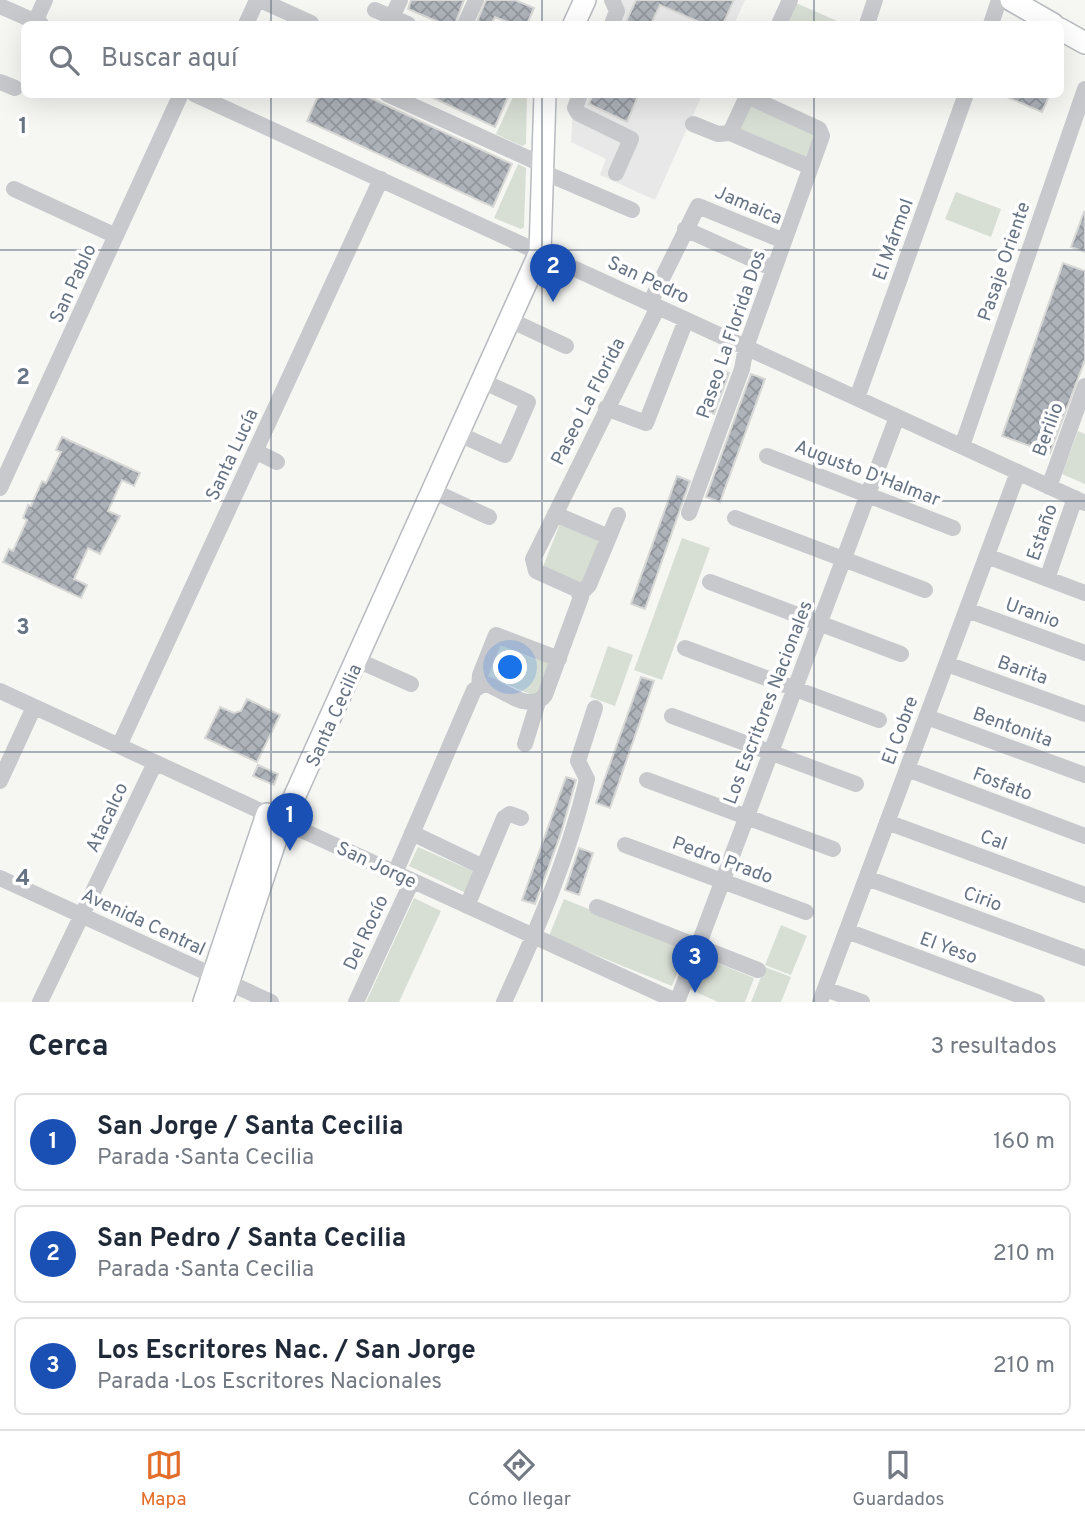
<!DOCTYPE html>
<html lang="es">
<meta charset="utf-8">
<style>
:root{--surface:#fff;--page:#f6f6f7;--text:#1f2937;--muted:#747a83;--line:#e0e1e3;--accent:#e26c28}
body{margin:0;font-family:Overpass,sans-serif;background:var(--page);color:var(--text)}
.you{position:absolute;left:511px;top:668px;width:24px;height:24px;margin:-18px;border:5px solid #fff;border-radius:50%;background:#1a73e8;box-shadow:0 0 0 10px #1a73e833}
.badge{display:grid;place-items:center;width:46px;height:46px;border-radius:50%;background:var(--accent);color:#fff;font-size:23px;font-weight:700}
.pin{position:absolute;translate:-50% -58px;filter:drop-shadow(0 2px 4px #0008)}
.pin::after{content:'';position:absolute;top:37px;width:24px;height:21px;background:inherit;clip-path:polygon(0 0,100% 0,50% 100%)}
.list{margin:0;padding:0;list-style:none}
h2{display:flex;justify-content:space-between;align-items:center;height:91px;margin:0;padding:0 28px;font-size:30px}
h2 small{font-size:23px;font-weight:400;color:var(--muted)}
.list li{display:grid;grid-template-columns:46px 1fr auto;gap:21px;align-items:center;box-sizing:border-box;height:98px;margin:0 14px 14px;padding:0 14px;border:2px solid var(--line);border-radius:10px}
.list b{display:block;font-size:26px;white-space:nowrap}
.list p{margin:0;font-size:23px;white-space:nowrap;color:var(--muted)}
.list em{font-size:23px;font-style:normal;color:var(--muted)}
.icon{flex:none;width:38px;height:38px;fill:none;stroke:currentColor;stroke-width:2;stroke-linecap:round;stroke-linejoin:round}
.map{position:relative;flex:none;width:1085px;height:1002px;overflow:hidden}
.search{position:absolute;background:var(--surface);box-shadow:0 7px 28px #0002;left:21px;right:21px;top:21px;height:77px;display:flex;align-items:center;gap:18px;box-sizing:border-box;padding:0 24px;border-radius:10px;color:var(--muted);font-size:26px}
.sheet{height:427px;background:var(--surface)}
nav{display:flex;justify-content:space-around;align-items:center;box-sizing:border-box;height:98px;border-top:2px solid var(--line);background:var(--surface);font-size:19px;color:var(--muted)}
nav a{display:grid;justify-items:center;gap:4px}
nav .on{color:var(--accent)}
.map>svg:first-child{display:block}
.built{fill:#e7e8e7}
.green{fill:#d7ded4}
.building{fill:url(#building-cross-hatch);stroke:#d8d8d6;stroke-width:2}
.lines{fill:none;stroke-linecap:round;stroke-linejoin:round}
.major-casing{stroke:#b7babf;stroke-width:24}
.minor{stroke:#c7c9cd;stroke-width:16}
.major{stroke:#fff;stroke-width:21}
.grid{fill:none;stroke:#667384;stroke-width:2;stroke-opacity:0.55}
.labels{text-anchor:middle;stroke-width:7;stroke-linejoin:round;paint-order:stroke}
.street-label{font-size:19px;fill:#667384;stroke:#fff}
.grid-label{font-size:23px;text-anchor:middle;font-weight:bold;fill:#667384;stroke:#fff;stroke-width:7;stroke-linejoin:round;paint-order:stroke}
</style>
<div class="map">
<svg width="1085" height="1002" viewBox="0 0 1085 1002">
<defs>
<pattern id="building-cross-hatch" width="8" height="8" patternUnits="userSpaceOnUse" patternTransform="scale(1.75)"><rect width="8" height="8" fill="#adb3b9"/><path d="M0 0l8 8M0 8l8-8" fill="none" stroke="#91969c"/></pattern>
</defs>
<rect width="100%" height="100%" fill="#f6f7f3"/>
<!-- built -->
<path class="built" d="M614,0h131l-11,24h-130z
M574,95h128l-47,105 -55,-25 6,-16 -35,-17z"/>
<!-- green -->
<path class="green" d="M796,3l48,21h-53l-2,-3z
M514,95h13l-1,49 -4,2 -26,-12z
M750,103l66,30 -12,27 -66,-30z
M518,164l8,4 -2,59 -3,2 -27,-11z
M956,192l45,17 -10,28 -46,-18z
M1078,431l7,3v50l-23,-10z
M561,521l41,16 -20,51 -41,-16z
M682,538l28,10 -48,132 -28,-10z
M500,633l54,21 -17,43 -54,-22z
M608,646l25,9 -18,51 -25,-9z
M418,847l59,26 -9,21 -59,-28z
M414,898l27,13 -42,91h-33z
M564,899l123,50 -15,37 -123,-50z
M781,925l26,11 -16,39 -26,-10z
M702,957l52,21 -9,24h-27l-29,-13z
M765,967l26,10 -10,25h-30z"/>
<!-- building -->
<path class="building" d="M411,0h53l-9,24h-12l-35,-15z
M486,0h29l19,8 -7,16h-15l-17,-7 -4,7h-15z
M636,0h98l-11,24h-19l-44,-19 -9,19h-26z
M319,94h43l150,70 -19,43 -186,-86z
M425,94h84l-14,33z
M593,94h46l-12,28 -38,-18z
M1000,94h50l-8,18z
M1084,212l1,1v39l-14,-5z
M1063,263l22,8v89l-35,93 -48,-17z
M718,368l11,5 -15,41 -11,-4z
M751,374l14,5 -45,123 -14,-5z
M62,437l78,36 -6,13 -12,-6 -14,31 12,5 -20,38 -12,-6 -14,31 13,6 -6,13 -78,-36 6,-13 4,2 14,-31 -4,-2 5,-13 3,1 11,-25 4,2 15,-31 -5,-2z
M677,476l13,5 -45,128 -14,-5z
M641,677l13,4 -44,127 -14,-5z
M247,699l33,16 -23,47 -52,-24 15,-31 14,6 7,-2z
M258,765l20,9 -4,11 -21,-9z
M566,777l10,3 -15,53 -26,71 -13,-4z
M579,848l14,5 -14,42 -14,-5z"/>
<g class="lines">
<!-- major casing -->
<g class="major-casing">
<path id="major" d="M1011,0l42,24
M574,24l11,-24
M1060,29l25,14
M204,1002l63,-188 17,8
M222,1002l56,-169 262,-581 5,-158"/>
</g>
<!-- minor -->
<path class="minor" d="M260,0l51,23
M612,0l5,11 -5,13
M0,6l41,18
M375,10l33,14
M392,17l8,-17
M35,22l10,-22
M246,24l11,-24
M465,24l11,-24
M779,24l11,-24
M867,24l8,-24
M991,24l8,-24
M0,82l15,6
M194,94l891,409
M387,94l156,71
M580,94l-5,14 3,5 53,26 -15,34
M693,124l25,10 12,-1 80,34
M730,133l18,-39
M543,172l89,38
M14,189l102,47
M685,229l89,40
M650,303l48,-97 86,35
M510,320l56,26
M857,398l109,-304
M606,408l40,15 40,-103
M459,434l46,21 23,-53 -46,-21
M962,446l123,-357
M255,451l22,11
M767,456l186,72
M1049,487l36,-101
M0,488l181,-394
M433,491l56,26
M689,513l53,-144 4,-22 76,-211 -3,-7 -72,-33
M555,514l54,23 -20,48 -9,9
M735,518l190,72
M609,537l9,-22
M987,556l98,37
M1047,579l28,-81
M710,582l191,72
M967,610l118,43
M685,648l194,72
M357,660l54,24
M947,664l138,50
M479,686l1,-11 16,-40 63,24
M0,691l267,123
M672,716l184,68
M927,717l158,58
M525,744l13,-42
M119,746l262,-567
M907,769l178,67
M647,780l186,69
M0,781l34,-74
M284,822l394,180
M887,822l198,73
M412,833l71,34
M625,845l181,67
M395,873l79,-183 8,-5h7c16,7 43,28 56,10l36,-98 -5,-8 -40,-18 -3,-12 125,-252
M0,878l271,124
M867,878l218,80
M467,906l37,-88 6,-4 11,4
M597,907l161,63
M847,931l190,71
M825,989l37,13
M40,1002l115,-239
M356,1002l56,-121
M504,1002c33,-72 65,-146 83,-223l-9,-18 17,-53
M677,1002l220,-585
M820,1002l198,-530"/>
<!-- major -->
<use href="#major" class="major"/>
</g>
<!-- grid -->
<path class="grid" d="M271,0v24M542,0v24M814,0v24M271,94v908M542,94v908M814,94v908M0,250h1085M0,501h1085M0,752h1085"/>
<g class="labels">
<!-- street labels -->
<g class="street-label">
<text transform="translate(749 204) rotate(23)" y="7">Jamaica</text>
<text transform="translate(892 239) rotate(-70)" y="7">El Mármol</text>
<text transform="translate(1003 261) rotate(-71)" y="7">Pasaje Oriente</text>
<text transform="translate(649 279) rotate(25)" y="7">San Pedro</text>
<text transform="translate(72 283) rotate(-65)" y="7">San Pablo</text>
<text transform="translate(730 334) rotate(-71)" y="7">Paseo La Florida Dos</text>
<text transform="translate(587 401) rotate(-63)" y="7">Paseo La Florida</text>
<text transform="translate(1047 429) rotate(-70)" y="7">Berilio</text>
<text transform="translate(231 454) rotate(-65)" y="7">Santa Lucía</text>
<text transform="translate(868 472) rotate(21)" y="7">Augusto D'Halmar</text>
<text transform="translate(1041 532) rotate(-71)" y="7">Estaño</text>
<text transform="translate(1033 612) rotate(20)" y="7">Uranio</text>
<text transform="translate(1023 669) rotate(20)" y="7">Barita</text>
<text transform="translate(767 702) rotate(-69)" y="7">Los Escritores Nacionales</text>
<text transform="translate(333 715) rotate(-66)" y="7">Santa Cecilia</text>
<text transform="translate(1013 726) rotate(20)" y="7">Bentonita</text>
<text transform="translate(899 730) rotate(-70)" y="7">El Cobre</text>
<text transform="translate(1003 783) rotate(21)" y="7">Fosfato</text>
<text transform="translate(106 817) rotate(-65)" y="7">Atacalco</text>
<text transform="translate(994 839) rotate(20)" y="7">Cal</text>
<text transform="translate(723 859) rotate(20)" y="7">Pedro Prado</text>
<text transform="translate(377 864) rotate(25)" y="7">San Jorge</text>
<text transform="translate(983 898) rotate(20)" y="7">Cirio</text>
<text transform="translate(144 921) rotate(25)" y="7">Avenida Central</text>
<text transform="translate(365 932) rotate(-65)" y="7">Del Rocío</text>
<text transform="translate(949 947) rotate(20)" y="7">El Yeso</text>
</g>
</g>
<g class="grid-label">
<text x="23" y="133">1</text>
<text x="23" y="384">2</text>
<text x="23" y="634">3</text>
<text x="23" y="885">4</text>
</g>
</svg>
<div class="you"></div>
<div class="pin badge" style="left:290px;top:851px;background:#1a4fb4">1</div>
<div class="pin badge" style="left:553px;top:302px;background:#1a4fb4">2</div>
<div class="pin badge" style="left:695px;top:993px;background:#1a4fb4">3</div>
<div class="search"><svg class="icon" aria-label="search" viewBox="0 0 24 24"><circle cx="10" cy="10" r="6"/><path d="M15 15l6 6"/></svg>Buscar aquí</div>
</div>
<section class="sheet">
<h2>Cerca<small>3 resultados</small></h2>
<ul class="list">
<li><span class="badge" style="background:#1a4fb4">1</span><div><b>San Jorge / Santa Cecilia</b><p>Parada · Santa Cecilia</p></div><em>160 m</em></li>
<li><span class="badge" style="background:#1a4fb4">2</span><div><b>San Pedro / Santa Cecilia</b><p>Parada · Santa Cecilia</p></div><em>210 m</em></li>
<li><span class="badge" style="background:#1a4fb4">3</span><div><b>Los Escritores Nac. / San Jorge</b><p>Parada · Los Escritores Nacionales</p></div><em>210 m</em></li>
</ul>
</section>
<nav>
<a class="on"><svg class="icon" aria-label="map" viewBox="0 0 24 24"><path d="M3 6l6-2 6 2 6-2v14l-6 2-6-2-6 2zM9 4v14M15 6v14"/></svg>Mapa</a>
<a><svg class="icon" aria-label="directions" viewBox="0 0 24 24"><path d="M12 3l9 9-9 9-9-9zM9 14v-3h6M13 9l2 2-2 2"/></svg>Cómo llegar</a>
<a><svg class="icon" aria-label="saved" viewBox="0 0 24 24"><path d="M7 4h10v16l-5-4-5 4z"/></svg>Guardados</a>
</nav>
